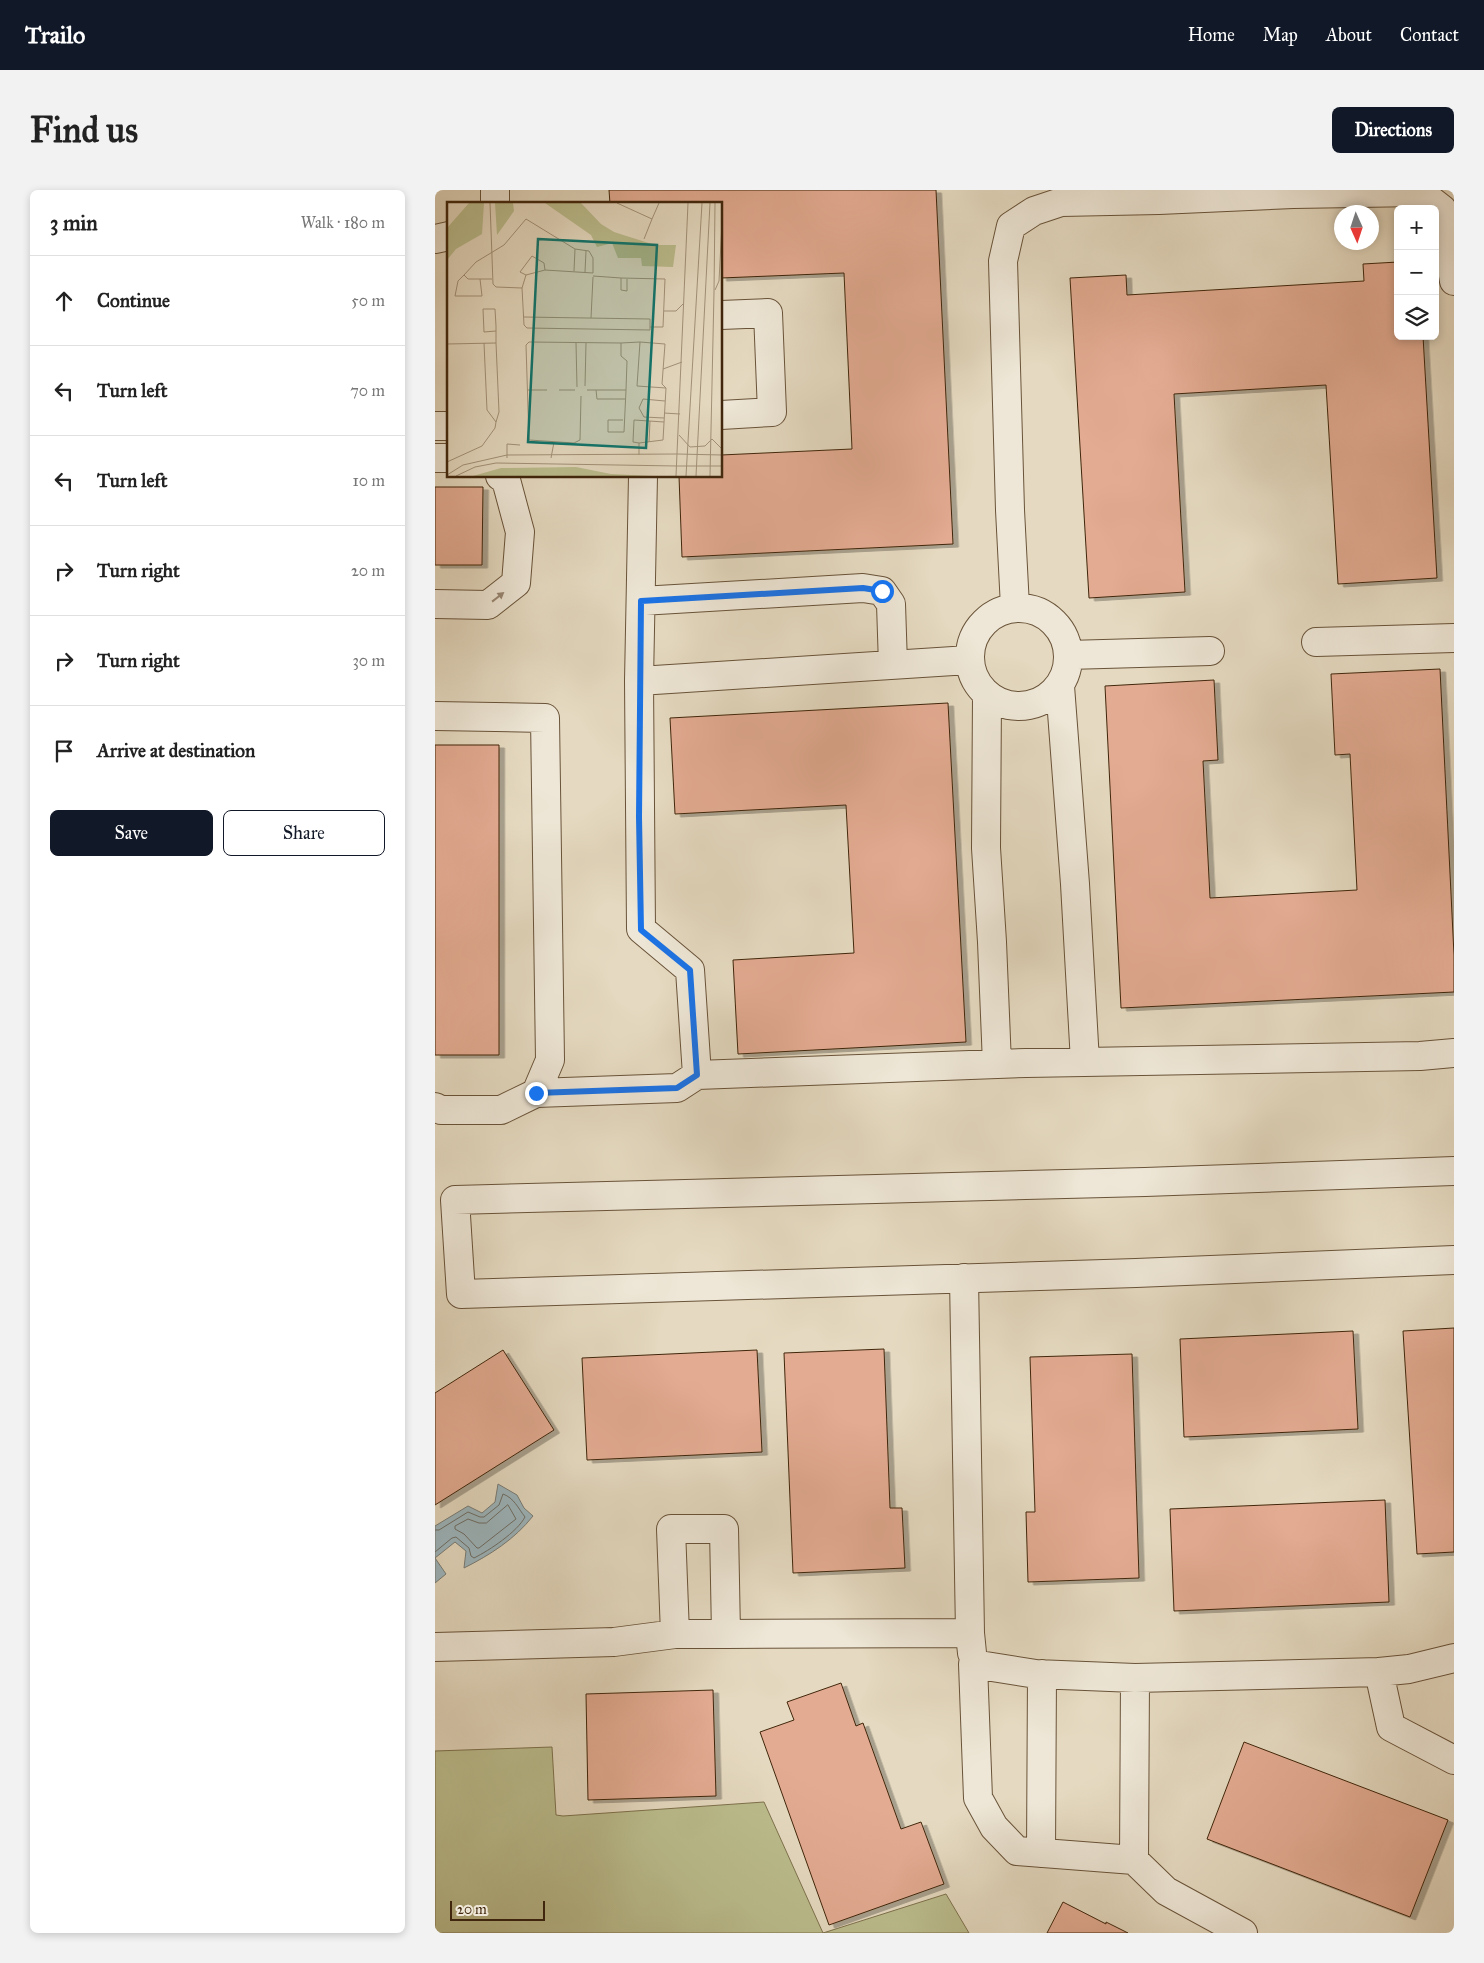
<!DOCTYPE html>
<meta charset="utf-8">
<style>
:root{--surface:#fff;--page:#f2f2f2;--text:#222;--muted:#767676;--line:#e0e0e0;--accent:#111827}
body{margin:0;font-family:"IM FELL Great Primer",serif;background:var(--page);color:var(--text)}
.controls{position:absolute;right:15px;top:15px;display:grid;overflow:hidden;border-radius:8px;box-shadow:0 2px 8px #0003}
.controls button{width:45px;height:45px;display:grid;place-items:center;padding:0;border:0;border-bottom:1px solid var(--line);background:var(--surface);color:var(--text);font:25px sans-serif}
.compass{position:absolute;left:899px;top:15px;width:45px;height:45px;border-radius:50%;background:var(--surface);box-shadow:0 2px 8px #0003;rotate:177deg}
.scale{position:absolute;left:15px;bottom:12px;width:95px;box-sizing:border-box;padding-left:5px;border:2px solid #40260c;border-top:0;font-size:14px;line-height:18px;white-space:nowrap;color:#40260c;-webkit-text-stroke:4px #eee7d7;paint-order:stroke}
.stop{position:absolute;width:15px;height:15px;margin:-11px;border:4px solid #1a73e8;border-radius:50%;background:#fff}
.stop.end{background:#1a73e8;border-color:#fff;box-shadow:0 1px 5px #0008}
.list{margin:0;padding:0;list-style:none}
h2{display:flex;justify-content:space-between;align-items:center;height:65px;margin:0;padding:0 20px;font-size:21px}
h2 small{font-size:16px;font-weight:400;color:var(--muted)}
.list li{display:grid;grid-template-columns:32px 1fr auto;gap:15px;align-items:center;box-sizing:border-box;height:90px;padding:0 20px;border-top:1px solid var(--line)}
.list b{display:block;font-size:19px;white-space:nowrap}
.list em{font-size:16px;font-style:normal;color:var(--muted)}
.actions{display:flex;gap:10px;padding:15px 20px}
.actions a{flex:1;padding:11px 0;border:1px solid var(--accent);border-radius:8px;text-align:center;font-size:18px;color:var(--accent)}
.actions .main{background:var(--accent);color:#fff}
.icon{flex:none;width:28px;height:28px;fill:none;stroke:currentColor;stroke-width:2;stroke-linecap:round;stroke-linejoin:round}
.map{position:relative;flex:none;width:1019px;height:1743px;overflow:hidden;border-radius:8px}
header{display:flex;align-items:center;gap:30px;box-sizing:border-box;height:70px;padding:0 25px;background:var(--accent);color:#fff}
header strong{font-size:24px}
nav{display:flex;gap:28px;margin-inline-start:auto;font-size:18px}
.intro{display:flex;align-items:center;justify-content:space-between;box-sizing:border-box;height:120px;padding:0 30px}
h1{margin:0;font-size:35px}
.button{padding:12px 22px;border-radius:8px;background:var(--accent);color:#fff;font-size:18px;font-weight:700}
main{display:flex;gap:30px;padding:0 30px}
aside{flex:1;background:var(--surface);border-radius:8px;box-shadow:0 2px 8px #0003}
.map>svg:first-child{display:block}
.green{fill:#bbbd8e;stroke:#7e724d}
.water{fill:#9db7bf;stroke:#787d77}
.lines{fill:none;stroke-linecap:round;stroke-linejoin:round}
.shore{stroke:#6e6e66;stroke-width:1}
.building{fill:#e3ab92;stroke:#40260c;filter:url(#shadow)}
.minor-casing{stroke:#695339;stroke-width:30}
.minor{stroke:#eee7d7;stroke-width:28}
.oneway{fill:#978672}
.route{stroke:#1a73e8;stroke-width:6}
.inset-road{fill:none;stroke:#a39279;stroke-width:1}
.view{fill:#0f766e;fill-opacity:0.15;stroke:#0f766e;stroke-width:2.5}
.inset-edge{fill:none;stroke:#40260c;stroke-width:2.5}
</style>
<header>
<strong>Trailo</strong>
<nav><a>Home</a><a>Map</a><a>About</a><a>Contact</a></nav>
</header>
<div class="intro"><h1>Find us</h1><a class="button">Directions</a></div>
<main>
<aside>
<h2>3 min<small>Walk · 180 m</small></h2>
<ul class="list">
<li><svg class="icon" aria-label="ahead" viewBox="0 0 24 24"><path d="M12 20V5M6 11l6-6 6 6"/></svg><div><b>Continue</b></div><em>50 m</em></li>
<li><svg class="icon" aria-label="left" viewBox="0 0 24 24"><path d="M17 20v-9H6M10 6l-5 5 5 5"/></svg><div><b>Turn left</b></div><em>70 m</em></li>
<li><svg class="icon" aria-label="left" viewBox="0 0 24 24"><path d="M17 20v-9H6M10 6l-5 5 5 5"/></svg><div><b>Turn left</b></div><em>10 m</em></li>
<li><svg class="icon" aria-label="right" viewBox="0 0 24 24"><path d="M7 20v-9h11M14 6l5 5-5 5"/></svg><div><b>Turn right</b></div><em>20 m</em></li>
<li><svg class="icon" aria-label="right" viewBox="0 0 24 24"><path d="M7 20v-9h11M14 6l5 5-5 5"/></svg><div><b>Turn right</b></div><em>30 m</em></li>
<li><svg class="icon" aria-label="arrive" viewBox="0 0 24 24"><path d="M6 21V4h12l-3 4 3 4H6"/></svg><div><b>Arrive at destination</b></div></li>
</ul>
<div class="actions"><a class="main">Save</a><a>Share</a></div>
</aside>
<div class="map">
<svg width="1019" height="1743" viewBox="0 0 1019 1743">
<defs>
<filter id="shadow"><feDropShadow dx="5.5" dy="3" stdDeviation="0" flood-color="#0004"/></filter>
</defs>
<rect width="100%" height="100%" fill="#e5dac1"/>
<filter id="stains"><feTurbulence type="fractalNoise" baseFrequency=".004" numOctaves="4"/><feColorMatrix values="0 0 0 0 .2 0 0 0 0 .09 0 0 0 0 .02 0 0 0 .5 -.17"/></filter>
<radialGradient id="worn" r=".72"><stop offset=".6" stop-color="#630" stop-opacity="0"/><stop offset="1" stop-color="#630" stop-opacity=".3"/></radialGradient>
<!-- green -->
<path class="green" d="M117,1557l4,68 7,1 201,-14 59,131h-388v-182z
M511,1704l23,39h-146z"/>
<!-- water -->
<path class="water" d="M63,1294l19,11 7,13 9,8c-18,23 -43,39 -69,52l2,-17 -11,-9 -20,16 11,16 -11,9v-57l33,-20 14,7 13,-11z"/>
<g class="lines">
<!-- shore -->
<path class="shore" d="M73,1315l8,14 -37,29h-2l-13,-14 -9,-5v-3l13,-7 11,4h7z
M0,1340h4l29,-18 12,5h4l15,-12 4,-11c11,4 15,14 22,23 -8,15 -35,33 -51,41l-3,-2 -2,-8 -13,-11 -4,1 -17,14"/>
</g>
<!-- building -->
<path class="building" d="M174,0h327l17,354 -271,13 -3,-81h42v-21l131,-6 -8,-176 -123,5v-74h-111z
M963,72v74h25l14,242 -99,6 -12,-199 -152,9 11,198 -96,6 -19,-320 56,-3 1,20 237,-14 -1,-17z
M0,297h48l-1,78h-47z
M1005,479l14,286v37l-333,16 -16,-322 109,-6 4,80 -15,1 7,137 147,-8 -7,-136 -15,1 -4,-81z
M513,513l18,339 -228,12 -5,-94 121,-7 -8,-148 -171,9 -5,-96z
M0,555h64v310h-64z
M1019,1138v224l-37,2 -14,-223z
M918,1141l5,98 -174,8 -4,-98z
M449,1159l6,159h12l3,60 -112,5 -9,-220z
M68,1160l51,80 -119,75v-112z
M322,1160l5,102 -175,8 -5,-102z
M697,1164l7,224 -111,4 -2,-70h9l-5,-155z
M950,1310l4,102 -215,9 -4,-102z
M406,1493l15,43 7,-3 38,106 20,-7 23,62 -115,41 -69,-193 34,-12 -7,-18z
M278,1500l3,106 -128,4 -2,-106z
M809,1552l204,78 -38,97 -203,-78z
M628,1712l43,22v-2l22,11h-81z"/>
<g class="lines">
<!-- minor casing -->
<g class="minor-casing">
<path id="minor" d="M60,0v14
M0,49l14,-3
M286,125l47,-2 4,99 -51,3
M0,236h14
M0,268h14
M206,411l222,-13 19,3 9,13 2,61
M0,414l53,1 28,-22 4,-51 -14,-52 -6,-4
M580,417l-5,-97 -7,-249 8,-35 23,-15 27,-9 98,-2 134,-6 127,-2 22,17 12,72
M535 467a49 49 0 1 1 98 0a49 49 0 1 1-98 0Z
M881,452l138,-4
M633,465l142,-4
M534,470l-330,21 2,248 49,41 7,105 329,-12 394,-7 34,-3
M204,491l4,-205
M625,496l15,198 10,178
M552,506l-1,152 6,94 5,122
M0,526l110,2 5,342 -14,33 -35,17h-60l-6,-3
M101,903l141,-5 20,-13
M1019,981l-309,11 -690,18 6,94 675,-21 318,-13
M529,1088l6,355
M291,1444l244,-1 2,20
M0,1457l179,-5 61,-8h51l-2,-105h-53l4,105
M1019,1468l-45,11 -30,3 12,55 63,33
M700,1488l-1,182 -117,-9 -23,-24 -16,-29 -5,-134 63,10 99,4 244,-6
M606,1663l1,-179
M699,1670l32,31 77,42"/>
</g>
<!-- minor -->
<use href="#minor" class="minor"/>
</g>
<!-- one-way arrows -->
<defs><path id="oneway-solid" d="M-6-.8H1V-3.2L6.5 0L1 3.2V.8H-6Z" transform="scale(1.25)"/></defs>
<use class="oneway" href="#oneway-solid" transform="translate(63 407) rotate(-38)"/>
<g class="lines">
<!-- route -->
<path class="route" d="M101,903l141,-5 20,-13 -7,-105 -49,-40 -2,-113 2,-216 222,-13 19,3"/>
</g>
<!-- overview -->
<g transform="translate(12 12)">
<rect width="275" height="275" fill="#e5dac1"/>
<path d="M22,1h15l-2,31 -26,15 -9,11v-32zM48,1h18l1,8 -17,24zM98,1h36l20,21 13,8 41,13h21l-3,22 -31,-1 -1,-8h-23l-6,-15 -15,4 -6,-12zM129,265l35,7 41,2h-179l28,-8z" fill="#bbbd8e"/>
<path class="inset-road" d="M43,1l3,81 3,3 26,1 4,-13 19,-5 -1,-7 -12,-7 -12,16 6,3M170,1l35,16 -8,20M205,17l7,-16M98,68l48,3v-15l-4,-7 -14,-2 -1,22M138,70l1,-21M17,73l-6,6 -3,15h27l-2,-17M146,74l28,2M45,77h-24l-4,-4 12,-13 28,-17 22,-26 49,30M180,77v12l-6,-1v-12l44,1 -2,48h-13M75,86l2,37 3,3 123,2v-11l-126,-2M268,88l4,-9 3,-58M267,90l1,-89M217,109h12l7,-7M144,116l2,-41M129,141l1,44M174,141l19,-1M0,142l49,-1v-17l-1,-17h-12l1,23 12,-1M216,167l19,-7M138,184l1,-43M80,188h20M112,188h16M149,188l1,9h28M134,194l-1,44 -6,3 -45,-3 -3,-95 3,-3 92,1v13l6,5 -1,29h-39M217,211l16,1M217,216l-20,-1 -5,-9 4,-9 22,2M176,218h-15v12h16l2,-42M49,220l3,-10 -3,-69M232,233l11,12 15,-1 7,-7 10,10M202,240l1,-21M192,241l-6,-1 1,-22 30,2M230,252l45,1M192,253v-12l24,-3 3,-52 -4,-4 3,-40 -25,-2 -3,44 29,2M60,256v-14l13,1M104,256l3,-16M0,260l35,-16 13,-18 1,-6 -9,-12 -3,-67M230,264h45M0,273l16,-10 44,-10 170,-1M9,274l19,-9 21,-4 181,3M229,274l12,-273M239,274l16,-273M249,274l14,-273M263,274l4,-184"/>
<path class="view" d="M91,37l119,6 -11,203 -118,-6z"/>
<rect width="275" height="275" class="inset-edge"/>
</g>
<rect width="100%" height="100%" filter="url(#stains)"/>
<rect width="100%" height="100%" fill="url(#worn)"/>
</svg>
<div class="controls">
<button>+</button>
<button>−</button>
<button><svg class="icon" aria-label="layers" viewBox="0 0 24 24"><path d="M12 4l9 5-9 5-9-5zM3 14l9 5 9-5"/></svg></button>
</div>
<svg class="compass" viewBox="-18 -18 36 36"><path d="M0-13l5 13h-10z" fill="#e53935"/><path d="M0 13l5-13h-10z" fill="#767676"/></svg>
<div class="scale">20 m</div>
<div class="stop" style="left:447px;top:401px"></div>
<div class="stop end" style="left:101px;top:903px"></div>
</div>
</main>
